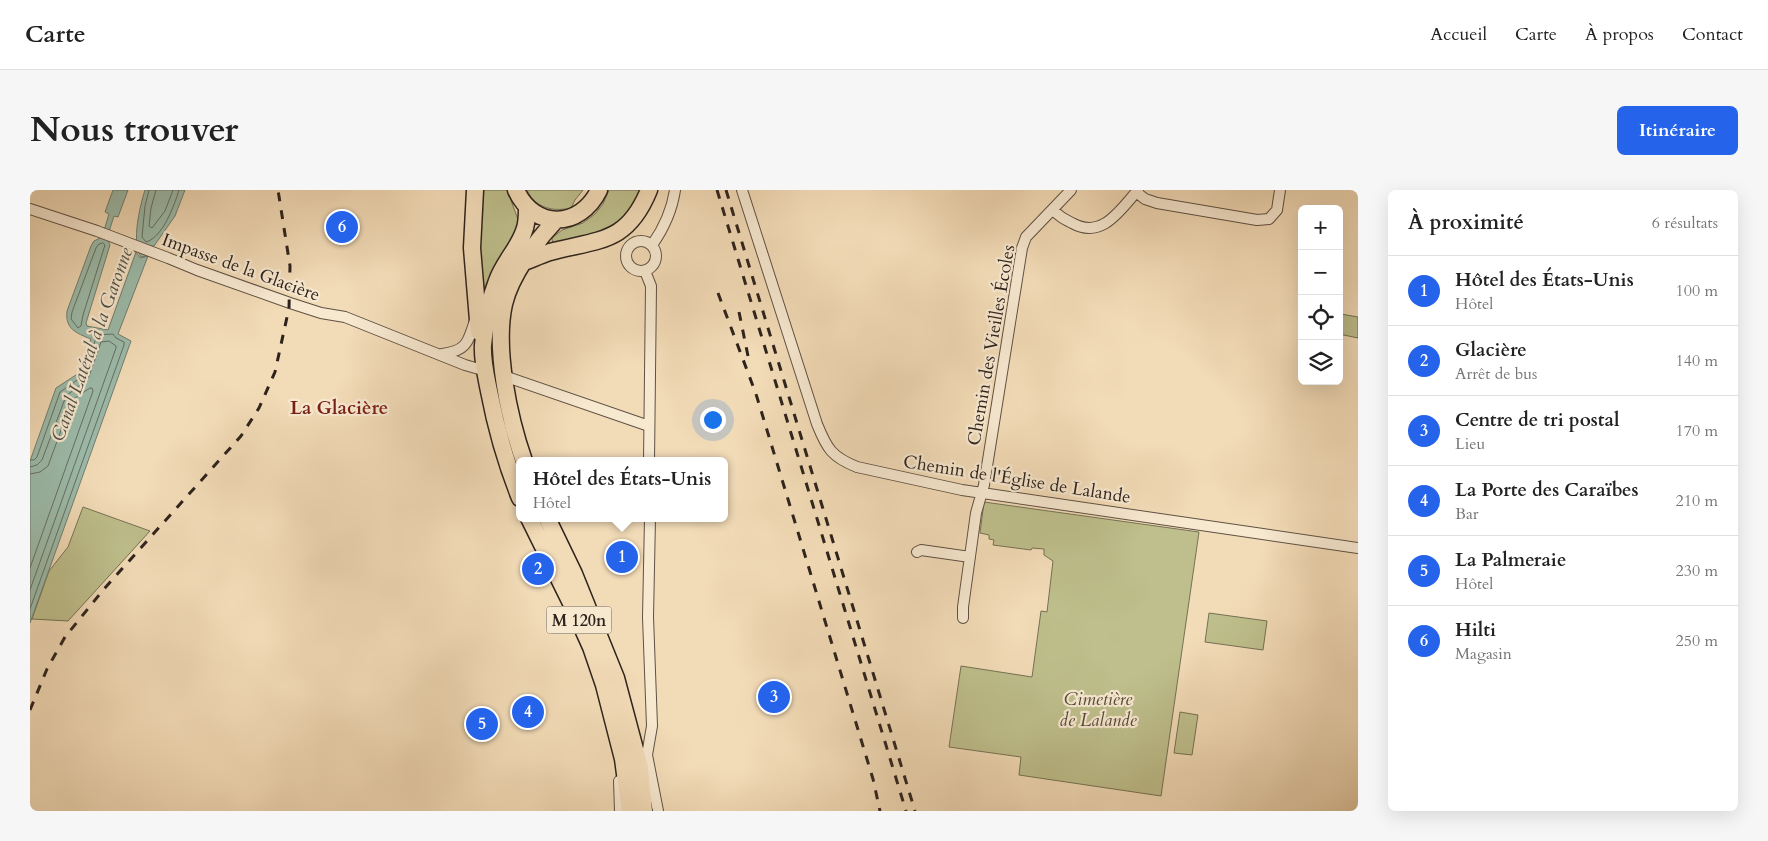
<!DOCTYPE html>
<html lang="fr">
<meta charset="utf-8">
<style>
:root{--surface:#fff;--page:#f6f6f6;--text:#222;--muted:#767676;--line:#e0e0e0;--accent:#2563eb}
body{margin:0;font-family:Cardo,serif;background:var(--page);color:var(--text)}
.controls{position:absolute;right:15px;top:15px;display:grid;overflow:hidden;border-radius:8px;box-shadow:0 5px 20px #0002}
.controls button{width:45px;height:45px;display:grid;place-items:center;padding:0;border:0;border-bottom:1px solid var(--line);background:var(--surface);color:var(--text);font:25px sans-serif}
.you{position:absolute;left:682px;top:229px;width:18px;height:18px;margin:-12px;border:4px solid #fff;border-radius:50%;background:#1a73e8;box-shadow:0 0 0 8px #1a73e833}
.badge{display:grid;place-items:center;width:32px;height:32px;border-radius:50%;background:var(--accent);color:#fff;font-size:16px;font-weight:700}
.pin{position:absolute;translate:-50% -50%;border:2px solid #fff;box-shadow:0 1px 5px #0006}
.popup{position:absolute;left:486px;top:267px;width:212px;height:65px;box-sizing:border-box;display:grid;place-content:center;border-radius:8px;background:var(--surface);filter:drop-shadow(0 1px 4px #0005);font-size:16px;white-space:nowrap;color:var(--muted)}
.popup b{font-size:19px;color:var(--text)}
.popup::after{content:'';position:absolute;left:50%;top:100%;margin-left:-10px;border:10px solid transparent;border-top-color:var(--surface)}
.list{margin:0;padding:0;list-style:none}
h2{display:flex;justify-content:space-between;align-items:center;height:65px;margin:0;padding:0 20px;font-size:21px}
h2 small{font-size:16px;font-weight:400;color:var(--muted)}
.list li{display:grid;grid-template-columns:32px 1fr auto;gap:15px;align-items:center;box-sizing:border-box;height:70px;padding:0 20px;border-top:1px solid var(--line)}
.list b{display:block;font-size:19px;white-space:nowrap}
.list p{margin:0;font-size:16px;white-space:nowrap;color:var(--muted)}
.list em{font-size:16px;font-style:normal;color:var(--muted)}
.icon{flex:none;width:28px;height:28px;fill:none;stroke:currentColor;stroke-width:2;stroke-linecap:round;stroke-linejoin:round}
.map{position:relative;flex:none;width:1328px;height:621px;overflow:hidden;border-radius:8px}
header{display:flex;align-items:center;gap:30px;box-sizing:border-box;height:70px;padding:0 25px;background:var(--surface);border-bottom:1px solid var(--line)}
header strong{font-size:24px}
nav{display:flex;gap:28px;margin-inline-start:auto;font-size:18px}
.intro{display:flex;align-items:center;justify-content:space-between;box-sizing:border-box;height:120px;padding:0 30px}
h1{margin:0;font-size:35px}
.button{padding:12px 22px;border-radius:8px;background:var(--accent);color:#fff;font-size:18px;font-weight:700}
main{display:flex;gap:30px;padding:0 30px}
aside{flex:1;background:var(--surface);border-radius:8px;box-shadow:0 5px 20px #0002}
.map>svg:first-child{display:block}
.green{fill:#bebf8c;stroke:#767154}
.water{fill:#9cbbaa;stroke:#707e71}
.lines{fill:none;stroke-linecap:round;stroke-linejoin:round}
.shore{stroke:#656f63;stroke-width:1}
.minor-casing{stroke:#5f5143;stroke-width:12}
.primary-casing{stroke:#2e231c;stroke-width:19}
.minor{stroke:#f7e8d0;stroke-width:10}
.primary{stroke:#f2dbb7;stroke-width:16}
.rail{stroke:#2e231c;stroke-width:3;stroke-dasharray:9 9;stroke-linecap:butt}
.labels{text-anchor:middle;stroke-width:4.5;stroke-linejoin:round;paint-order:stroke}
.shield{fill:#f7e8d0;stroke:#6a5e52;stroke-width:1}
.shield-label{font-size:16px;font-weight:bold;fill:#2e231c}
.street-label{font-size:18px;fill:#2e231c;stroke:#f7e8d0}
.park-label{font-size:18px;font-style:italic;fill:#524a38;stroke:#f7e8d0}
.water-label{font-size:19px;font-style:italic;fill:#4f5147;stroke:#f7e8d0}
.neighbourhood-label{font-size:19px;font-weight:bold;fill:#7a1f14;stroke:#f7e8d0}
</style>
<header>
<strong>Carte</strong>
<nav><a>Accueil</a><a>Carte</a><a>À propos</a><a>Contact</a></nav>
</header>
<div class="intro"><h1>Nous trouver</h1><a class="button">Itinéraire</a></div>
<main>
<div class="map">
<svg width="1328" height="621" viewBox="0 0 1328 621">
<rect width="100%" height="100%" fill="#f2dbb7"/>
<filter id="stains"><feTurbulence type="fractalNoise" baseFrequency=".004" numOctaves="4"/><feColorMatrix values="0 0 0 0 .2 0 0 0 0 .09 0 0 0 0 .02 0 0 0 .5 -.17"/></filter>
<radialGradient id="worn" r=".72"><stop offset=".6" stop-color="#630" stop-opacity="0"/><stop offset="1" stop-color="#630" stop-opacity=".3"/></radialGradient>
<!-- green -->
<path class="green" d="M449,0h28l12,32 -36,91 -8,-78z
M497,0h56l-8,10 -4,8c-18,4 -36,0 -44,-18z
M579,0h36l-26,37 -66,21 -1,-10 10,-8 21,-7 12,-9 8,-10z
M1311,124l17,3v21l-19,-4z
M954,312l215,30 -38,264 -142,-21 2,-18 -72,-10 12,-81 71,11 9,-66 6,1 6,-51 -9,-6v-6l-12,-1 -1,2 -38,-5 1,-5 -5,-1v-4l-9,-2z
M53,317l67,24 -82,90 -36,-2 17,-48 19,-24z
M1179,423l58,8 -4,29 -58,-8z
M1150,522l18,3 -6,40 -18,-2z"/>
<!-- water -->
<path class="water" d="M83,0h15l-10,27 -4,-1 -7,22 3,7 -24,78 1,3 21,4 28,-78 4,6 8,-2 -30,78 13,7 -101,282v-162l26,-73 23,-15 12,-34c-15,-6 -26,-10 -24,-28l24,-65 3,-5 8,-4 7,-23 -4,-2z
M115,0h40l-10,26 -21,30h-4l-3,10 -6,1c-10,-15 -1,-51 4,-67z"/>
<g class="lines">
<!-- shore -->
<path class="shore" d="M119,0l-4,16 -3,31 4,5c17,-5 28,-36 33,-52
M126,0l-5,18 -2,18 3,2 13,-17 8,-21
M73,53l2,2 -22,70 -2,11 -3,2 -7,-9 1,-7 24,-64 2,-3z
M0,270h4l3,-3 23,-65 23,-16 12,-35v-6l18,-1 3,4 8,4v3l-94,264
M0,277l7,-2 5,-5 24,-64 22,-17 13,-37 8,-1 7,5v2l-86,242
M0,284l10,-2 8,-6 24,-66 18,-12h2l1,3 -63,177"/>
<!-- minor casing -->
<g class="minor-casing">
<path id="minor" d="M712,0l75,234c10,25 15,33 40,43l105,23 396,58
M1106,2l9,7 12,4 100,17 12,-1 8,-9 3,-20
M0,19l67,22 71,27 29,12 93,33 31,10 24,4 120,48 21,6
M1023,19c5,7 11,10 19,14 30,17 48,-13 66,-33
M596 66a15 15 0 1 1 30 0a15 15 0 1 1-30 0Z
M622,55c12,-17 20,-35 23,-55
M615,81l6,15 -2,175
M412,164c25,-3 26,-12 33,-34
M474,186l145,50
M620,328l-2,99 4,109 -5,29 11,56
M887,362l4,-2 49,7
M933,428v-11l13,-94 8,-28 38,-237 4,-11 45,-47
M589,591l1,30"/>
</g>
<!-- primary casing -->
<g class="primary-casing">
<path id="primary" d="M445,0l-3,58 7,84
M486,0c18,40 64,39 83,0
M494,72c8,-3 17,-7 26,-10 49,-13 77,-8 99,-62
M494,271c-15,-43 -30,-112 -20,-157 7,-29 32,-63 52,-84
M490,308c-14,-35 -24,-70 -31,-107 -3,-15 -7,-31 -6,-46 2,-21 6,-44 14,-64 6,-18 21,-32 27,-50 3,-7 3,-15 3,-22
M499,328l44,89 18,40 13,38 19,74 7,52
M517,328l27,56 42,104 24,90 4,43"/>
</g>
<!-- minor -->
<use href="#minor" class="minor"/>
<!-- primary -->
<use href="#primary" class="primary"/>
<!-- rail -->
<path class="rail" d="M687,0l189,621
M696,0l189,621
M688,103l38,101 117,385 7,32
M709,122l9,44
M0,520l17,-41 18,-32 39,-48 137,-153 18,-28 16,-36 14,-64 1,-42 -12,-76"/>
</g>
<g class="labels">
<!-- shield labels -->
<rect class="shield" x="516.5" y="416.5" width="65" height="27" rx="4"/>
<g class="shield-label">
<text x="549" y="436">M 120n</text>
</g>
<!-- street labels -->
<g class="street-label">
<text transform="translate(211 77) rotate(20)" y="6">Impasse de la Glacière</text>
<text transform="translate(961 155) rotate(-80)" y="6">Chemin des Vieilles Écoles</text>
<text transform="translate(987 289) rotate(9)" y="6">Chemin de l'Église de Lalande</text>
</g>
<!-- park labels -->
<g class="park-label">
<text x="1068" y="515">Cimetière<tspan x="1068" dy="21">de Lalande</tspan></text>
</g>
<!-- water labels -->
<g class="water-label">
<text transform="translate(61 154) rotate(-70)" y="7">Canal Latéral à la Garonne</text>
</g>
<!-- neighbourhood labels -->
<g class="neighbourhood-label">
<text x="309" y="224">La Glacière</text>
</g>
</g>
<rect width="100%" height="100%" filter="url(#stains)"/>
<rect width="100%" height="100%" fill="url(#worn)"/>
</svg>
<div class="controls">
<button>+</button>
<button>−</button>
<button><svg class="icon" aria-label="locate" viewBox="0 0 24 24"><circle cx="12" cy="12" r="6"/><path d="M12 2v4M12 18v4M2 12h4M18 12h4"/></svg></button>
<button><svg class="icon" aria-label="layers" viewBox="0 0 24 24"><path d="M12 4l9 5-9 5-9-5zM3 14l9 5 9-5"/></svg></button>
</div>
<div class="you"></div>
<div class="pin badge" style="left:592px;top:367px">1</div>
<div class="popup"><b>Hôtel des États-Unis</b>Hôtel</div>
<div class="pin badge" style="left:508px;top:379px">2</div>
<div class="pin badge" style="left:744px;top:507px">3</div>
<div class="pin badge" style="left:498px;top:522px">4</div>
<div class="pin badge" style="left:452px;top:534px">5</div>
<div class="pin badge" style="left:312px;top:37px">6</div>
</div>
<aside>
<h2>À proximité<small>6 résultats</small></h2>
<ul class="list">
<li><span class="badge">1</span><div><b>Hôtel des États-Unis</b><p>Hôtel</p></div><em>100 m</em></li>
<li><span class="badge">2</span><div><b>Glacière</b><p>Arrêt de bus</p></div><em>140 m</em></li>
<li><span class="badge">3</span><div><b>Centre de tri postal</b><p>Lieu</p></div><em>170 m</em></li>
<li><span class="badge">4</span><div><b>La Porte des Caraïbes</b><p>Bar</p></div><em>210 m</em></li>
<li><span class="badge">5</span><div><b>La Palmeraie</b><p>Hôtel</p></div><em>230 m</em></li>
<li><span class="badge">6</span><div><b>Hilti</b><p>Magasin</p></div><em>250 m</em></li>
</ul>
</aside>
</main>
